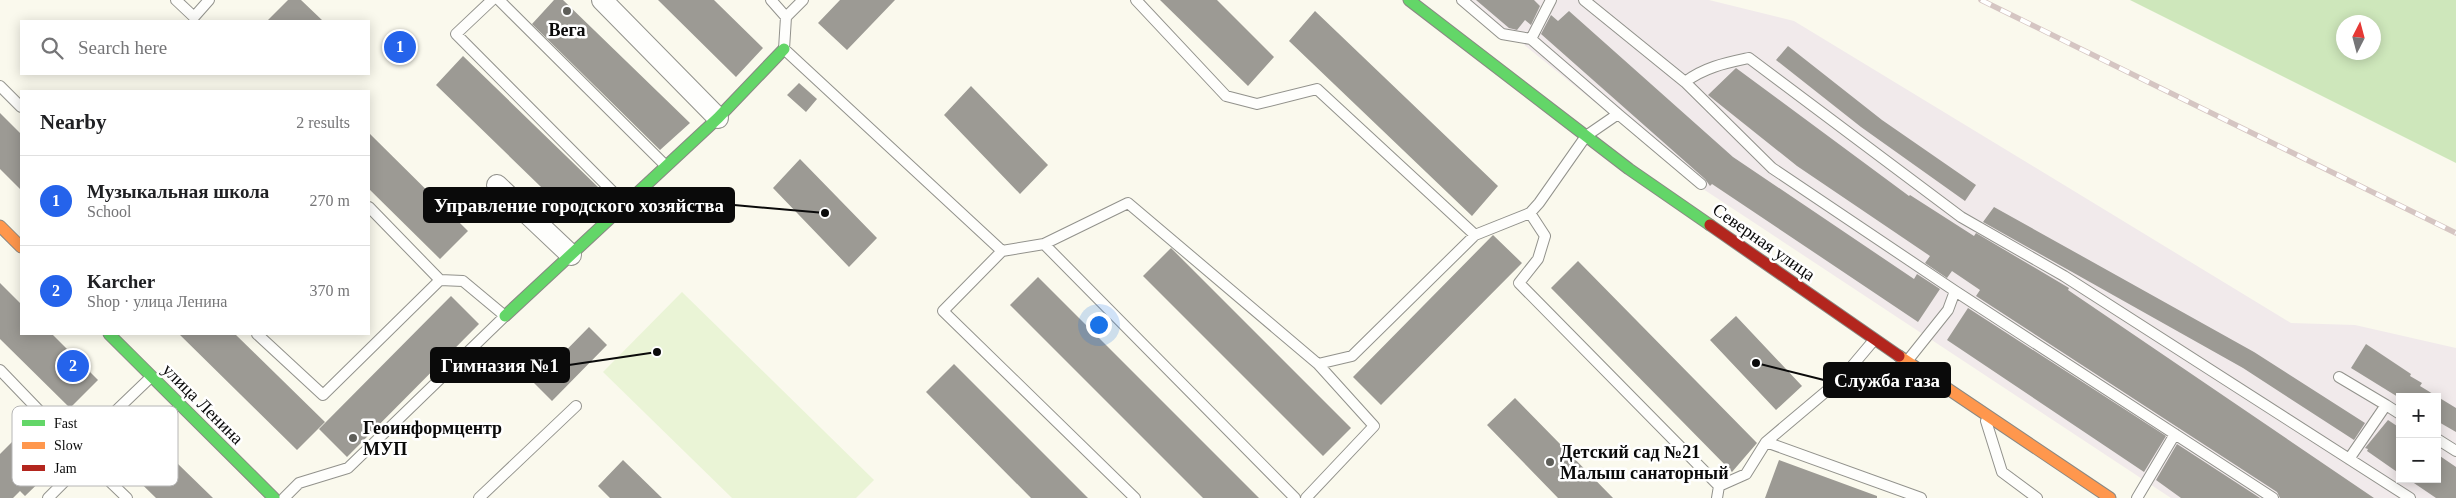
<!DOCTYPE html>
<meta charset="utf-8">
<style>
:root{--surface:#fff;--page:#f2f2f2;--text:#202124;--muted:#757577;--line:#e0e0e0;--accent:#2563eb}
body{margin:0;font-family:Georgia,serif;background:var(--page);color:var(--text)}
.controls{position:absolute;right:15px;bottom:15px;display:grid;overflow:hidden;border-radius:0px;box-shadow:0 2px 12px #0003}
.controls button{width:45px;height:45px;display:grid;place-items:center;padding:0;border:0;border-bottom:1px solid var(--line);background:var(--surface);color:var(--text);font:25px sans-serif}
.compass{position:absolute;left:2336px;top:15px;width:45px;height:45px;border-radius:50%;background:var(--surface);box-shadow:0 2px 12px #0003;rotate:6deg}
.you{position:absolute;left:1098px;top:324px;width:18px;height:18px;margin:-12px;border:4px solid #fff;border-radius:50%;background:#1a73e8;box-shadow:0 0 0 8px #1a73e833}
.badge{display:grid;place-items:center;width:32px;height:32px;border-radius:50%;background:var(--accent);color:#fff;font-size:16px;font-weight:700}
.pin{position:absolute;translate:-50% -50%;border:2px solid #fff;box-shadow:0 1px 5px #0006}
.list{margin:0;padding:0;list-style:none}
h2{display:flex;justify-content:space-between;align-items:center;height:65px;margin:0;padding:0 20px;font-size:21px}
h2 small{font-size:16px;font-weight:400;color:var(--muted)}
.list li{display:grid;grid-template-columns:32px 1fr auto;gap:15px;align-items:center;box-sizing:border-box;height:90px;padding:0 20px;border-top:1px solid var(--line)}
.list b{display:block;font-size:19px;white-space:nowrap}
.list p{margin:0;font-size:16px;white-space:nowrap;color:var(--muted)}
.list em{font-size:16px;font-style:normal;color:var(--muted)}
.icon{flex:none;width:28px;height:28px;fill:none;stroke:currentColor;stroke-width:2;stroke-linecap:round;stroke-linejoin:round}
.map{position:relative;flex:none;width:2456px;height:498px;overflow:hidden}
.search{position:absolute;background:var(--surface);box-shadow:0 2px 12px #0003;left:20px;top:20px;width:350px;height:55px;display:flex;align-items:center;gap:12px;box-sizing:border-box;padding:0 18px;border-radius:0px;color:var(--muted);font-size:19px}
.panel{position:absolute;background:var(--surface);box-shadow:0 2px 12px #0003;left:20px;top:90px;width:350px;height:245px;border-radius:0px}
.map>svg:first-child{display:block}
.industrial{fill:#f1eaeb;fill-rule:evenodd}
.forest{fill:#cee7bb;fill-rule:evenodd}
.pitch{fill:#eaf4d6}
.building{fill:#9c9a94}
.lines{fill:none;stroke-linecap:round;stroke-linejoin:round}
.lane-casing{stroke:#92928c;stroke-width:12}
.street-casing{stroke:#92928c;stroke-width:22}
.fast-casing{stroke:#898883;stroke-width:13}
.slow-casing{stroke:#898883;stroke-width:13}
.jam-casing{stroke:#898883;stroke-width:13}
.lane{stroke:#fefefc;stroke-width:10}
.street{stroke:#fefefc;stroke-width:20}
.fast{stroke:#63d668;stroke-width:11}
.slow{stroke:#ff974d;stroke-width:11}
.jam{stroke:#b3261e;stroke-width:11}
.rail-casing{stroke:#d5c5c2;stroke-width:5.5}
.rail{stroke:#fff;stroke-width:4;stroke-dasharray:11;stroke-linecap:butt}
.poi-dot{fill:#5e5e59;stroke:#fff;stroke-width:2}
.labels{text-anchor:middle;stroke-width:5;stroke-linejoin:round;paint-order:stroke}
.poi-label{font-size:18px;font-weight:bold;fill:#0a0a0a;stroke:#fff;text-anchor:start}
.street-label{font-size:18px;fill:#0a0a0a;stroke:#fff}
.key{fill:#fff;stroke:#b6b6b6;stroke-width:1}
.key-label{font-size:14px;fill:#0a0a0a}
.leader{fill:none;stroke:#0a0a0a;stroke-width:2}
.callout-dot{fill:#0a0a0a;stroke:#fff;stroke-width:2}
.callout{fill:#0a0a0a;stroke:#0a0a0a;stroke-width:2}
.callout-label{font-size:19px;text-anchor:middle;font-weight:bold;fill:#fff}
</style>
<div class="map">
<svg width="2456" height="498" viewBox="0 0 2456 498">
<rect width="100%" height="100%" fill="#faf9ed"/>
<!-- industrial -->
<path class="industrial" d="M1469,0h240l85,21 497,302 64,2 101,23v150h-285l-474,-313zM2400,397h37v82h-37z"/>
<!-- forest -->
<path class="forest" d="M2130,0h326v163zM2344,22h30v30h-30z"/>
<!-- pitch -->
<path class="pitch" d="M682,292l192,188 -18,18h-124l-129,-126z"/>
<!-- building -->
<path class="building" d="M288,0h13l22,21h-56z
M554,0h9l127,123 -30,27 -128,-126z
M658,0h56l49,48 -27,29z
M840,0h55l-48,50 -29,-27z
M1160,0h57l57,57 -26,29z
M1476,0h58l6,6 -9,19 -6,-5 -8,10 -8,-2z
M1315,11l183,175 -26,30 -183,-175z
M1569,11l164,146 181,122 3,-5 23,15 -22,33 -206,-138 -2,2 -5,-7 -164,-145 10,-19 7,6z
M1788,46l94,74 94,65 -11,16 -104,-74 -85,-67z
M463,56l136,132 -27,29 -136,-132z
M1736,68l173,128 1,-1 64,41 2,-3 93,55 -1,2 306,208h-94l-3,-6 -301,-196 4,-6 -28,-19 -5,7 -22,-15 5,-7 -133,-90 -89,-71z
M799,83l18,16 -11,13 -19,-17z
M971,86l77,79 -28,29 -76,-79z
M0,113l21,21v56l-21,-21z
M369,133l99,98 -28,28 -71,-70z
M800,159l77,79 -28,29 -76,-79z
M1994,207l260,145 111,71 -11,17 -111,-72 -260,-146z
M1493,235l29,28 -141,142 -28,-28z
M1171,248l180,180 -28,28 -180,-180z
M1578,261l179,182 -25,29 -181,-184z
M1038,277l221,221h-56l-193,-193z
M0,283l21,21v30h31l46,46 -28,28 -70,-69z
M451,296l28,28 -132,133 -28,-28z
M1968,308l198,128 -22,36 -197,-132z
M1736,316l66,70 -26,24 -66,-70z
M589,327l18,18 -55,56 -18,-18z
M179,334h56l90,88 -28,28z
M2366,344l45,30 -1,2 12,7 -2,3 36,22v24l-19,-11v-24h-39l-47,-29z
M954,364l134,134h-57l-105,-106z
M1515,398l98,100h-55l-71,-73z
M2388,420l12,8v46l-33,-23 1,-2 -3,-1z
M142,429l71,69h-57l-41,-40z
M20,434l34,34 -29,28 -5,-5 -7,7h-13v-44z
M2177,444l83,54h-79l-25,-18z
M2437,454l19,13v31h-20l-28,-19h29z
M623,460l39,38h-52l-12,-12z
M1779,460l98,36v2h-112z"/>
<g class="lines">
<!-- lane casing -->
<g class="lane-casing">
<path id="lane" d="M176,0l18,17 15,-17
M492,0l-36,34 168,169
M499,0l166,165
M771,0l15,17
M803,0l-17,17 -2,32 218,202 -59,60 192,187
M1136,0l90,96 31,8 60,-15 158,146 55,-22
M1462,0l40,34 29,5 87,75 -32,22 -47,67 -9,10 15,23 -7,23 -19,24 200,203 -2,12
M1584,0l101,82
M1531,39l20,-39
M0,86l21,21
M1618,114l83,70
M369,207l71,73
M1044,244l84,-41 190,161 34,-8 123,-121
M1002,251l42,-7 251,254
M257,334l66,61 117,-115 23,1 42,35 -157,152 -49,15 -15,15
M1908,360l40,-50 7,-19
M0,370l76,79
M2339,377l47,28 -37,54
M2386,405l14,9
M1986,421l16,51 35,26
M2437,439l19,12
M1766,442l155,56
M1719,486l27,-12 20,-32 76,-64 32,-38
M48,498l39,-39
M127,498l-51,-49 75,-72
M479,498l97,-92
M1306,498l68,-72 -56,-62
M2137,498l38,-64
M2273,498l-318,-207 -183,-123 -87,-86c20,-15 41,-19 64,-24l212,159 103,59 346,222"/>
</g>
<!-- street casing -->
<g class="street-casing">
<path id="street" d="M602,0l116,118
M497,185l74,70"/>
</g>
<!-- fast casing -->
<g class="fast-casing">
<path id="fast" d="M1409,0l220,169 81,56
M505,316l213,-198 66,-69
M109,334l165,164"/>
</g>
<!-- slow casing -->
<g class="slow-casing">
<path id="slow" d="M0,226l21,21
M1899,356l211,142"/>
</g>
<!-- jam casing -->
<g class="jam-casing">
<path id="jam" d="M1710,225l189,131"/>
</g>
<!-- lane -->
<use href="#lane" class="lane"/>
<!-- street -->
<use href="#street" class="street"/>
<!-- fast -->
<use href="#fast" class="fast"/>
<!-- slow -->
<use href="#slow" class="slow"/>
<!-- jam -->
<use href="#jam" class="jam"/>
<!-- rail casing -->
<g class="rail-casing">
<path id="rail" d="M1981,0l475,233"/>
</g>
<!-- rail -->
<use href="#rail" class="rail"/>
</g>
<!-- markers -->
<g class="poi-dot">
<circle cx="567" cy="11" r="5"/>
<circle cx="353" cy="438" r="5"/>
<circle cx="1550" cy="462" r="5"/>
</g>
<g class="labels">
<!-- poi labels -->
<g class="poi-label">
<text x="567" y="36" text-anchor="middle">Вега</text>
<text x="363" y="434">Геоинформцентр<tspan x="363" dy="21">МУП</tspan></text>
<text x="1560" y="458">Детский сад №21<tspan x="1560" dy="21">Малыш санаторный</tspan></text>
</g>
<!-- street labels -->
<g class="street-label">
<text transform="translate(1764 242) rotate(35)" y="6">Северная улица</text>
<text transform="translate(203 404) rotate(45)" y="6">улица Ленина</text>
</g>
</g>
<!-- legend -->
<rect x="12" y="406" width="166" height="80" rx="8" class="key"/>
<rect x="22" y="420" width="23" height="6" fill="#63d668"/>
<rect x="22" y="442" width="23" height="7" fill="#ff974d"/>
<rect x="22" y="465" width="23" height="6" fill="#b3261e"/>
<g class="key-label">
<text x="54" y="428">Fast</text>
<text x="54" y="450">Slow</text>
<text x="54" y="473">Jam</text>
</g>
<!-- callouts -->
<path class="leader" d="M825 213L734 205M657 352L569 365M1756 363L1824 380"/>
<g class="callout-dot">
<circle cx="825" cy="213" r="5"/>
<circle cx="657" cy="352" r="5"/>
<circle cx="1756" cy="363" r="5"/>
</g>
<g class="callout">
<rect x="424" y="188" width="310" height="34" rx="5"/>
<rect x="431" y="348" width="138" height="34" rx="5"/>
<rect x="1824" y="363" width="126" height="34" rx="5"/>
</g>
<g class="callout-label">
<text x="579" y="212">Управление городского хозяйства</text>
<text x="500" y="372">Гимназия №1</text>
<text x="1887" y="387">Служба газа</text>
</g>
</svg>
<div class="controls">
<button>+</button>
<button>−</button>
</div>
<svg class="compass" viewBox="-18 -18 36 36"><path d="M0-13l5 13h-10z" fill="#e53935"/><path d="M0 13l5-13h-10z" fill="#757577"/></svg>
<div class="you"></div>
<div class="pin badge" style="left:400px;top:47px">1</div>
<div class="pin badge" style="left:73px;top:366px">2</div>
<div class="search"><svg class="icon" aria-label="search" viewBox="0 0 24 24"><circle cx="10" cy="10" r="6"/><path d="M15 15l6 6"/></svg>Search here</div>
<section class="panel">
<h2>Nearby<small>2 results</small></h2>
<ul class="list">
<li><span class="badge">1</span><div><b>Музыкальная школа</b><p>School</p></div><em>270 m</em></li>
<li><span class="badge">2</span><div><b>Karcher</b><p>Shop · улица Ленина</p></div><em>370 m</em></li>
</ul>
</section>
</div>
